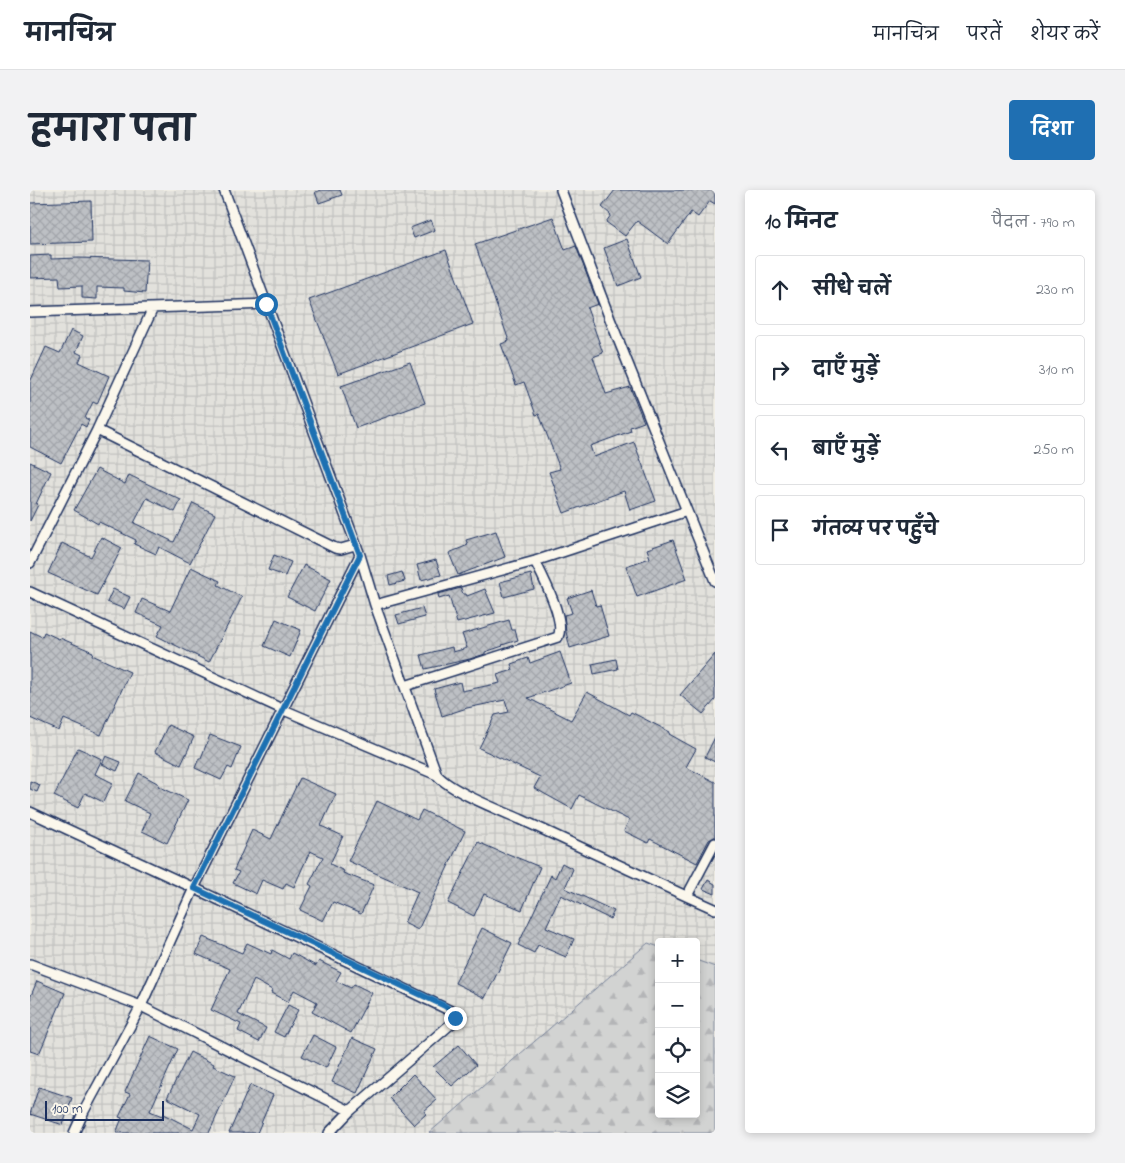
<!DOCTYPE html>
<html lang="hi">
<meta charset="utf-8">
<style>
:root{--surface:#fff;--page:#f2f2f3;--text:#1f2937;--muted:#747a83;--line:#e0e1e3;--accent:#1f6fb2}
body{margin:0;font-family:"Indie Flower","Playpen Sans Deva",sans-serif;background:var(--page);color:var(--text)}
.controls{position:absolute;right:15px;bottom:15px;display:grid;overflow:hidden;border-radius:5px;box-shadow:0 2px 8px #0003}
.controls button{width:45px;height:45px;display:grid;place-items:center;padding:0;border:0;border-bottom:1px solid var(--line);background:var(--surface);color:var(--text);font:25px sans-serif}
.scale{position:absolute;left:15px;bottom:12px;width:119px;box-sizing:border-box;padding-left:5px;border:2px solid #1b2f5e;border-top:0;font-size:14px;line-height:18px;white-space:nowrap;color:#1b2f5e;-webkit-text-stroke:4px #fbf7ec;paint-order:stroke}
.stop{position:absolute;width:15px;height:15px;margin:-11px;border:4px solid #1f6fb2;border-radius:50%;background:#fff}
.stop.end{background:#1f6fb2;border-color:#fff;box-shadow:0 1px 5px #0008}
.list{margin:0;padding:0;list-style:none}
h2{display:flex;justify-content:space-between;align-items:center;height:65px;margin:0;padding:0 20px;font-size:21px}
h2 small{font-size:16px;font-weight:400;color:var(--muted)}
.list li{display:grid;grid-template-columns:32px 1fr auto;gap:15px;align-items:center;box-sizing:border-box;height:70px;margin:0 10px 10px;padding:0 10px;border:1px solid var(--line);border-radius:5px}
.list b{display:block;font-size:19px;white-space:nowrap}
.list em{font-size:16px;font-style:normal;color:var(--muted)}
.icon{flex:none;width:28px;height:28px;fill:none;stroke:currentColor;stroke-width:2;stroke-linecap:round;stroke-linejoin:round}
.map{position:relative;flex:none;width:685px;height:943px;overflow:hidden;border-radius:5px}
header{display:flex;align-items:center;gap:30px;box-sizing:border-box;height:70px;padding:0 25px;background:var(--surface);border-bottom:1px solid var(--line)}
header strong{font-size:24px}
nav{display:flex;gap:28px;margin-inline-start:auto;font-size:18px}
.intro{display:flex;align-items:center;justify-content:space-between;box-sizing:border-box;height:120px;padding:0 30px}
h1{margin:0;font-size:35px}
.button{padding:12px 22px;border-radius:5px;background:var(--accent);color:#fff;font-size:18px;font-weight:700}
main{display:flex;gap:30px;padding:0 30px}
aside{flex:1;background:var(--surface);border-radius:5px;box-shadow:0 2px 8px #0003}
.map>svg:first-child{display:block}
.industrial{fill:url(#industrial-grid)}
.forest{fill:url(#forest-firs);stroke:#768198}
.building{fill:url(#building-cross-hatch);stroke:#1b2f5e}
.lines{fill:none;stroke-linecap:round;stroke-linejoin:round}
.minor-casing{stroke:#1b2f5e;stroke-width:12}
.minor{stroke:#fbf7ec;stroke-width:9}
.route{stroke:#1f6fb2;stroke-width:6}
</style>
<header>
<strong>मानचित्र</strong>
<nav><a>मानचित्र</a><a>परतें</a><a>शेयर करें</a></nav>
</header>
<div class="intro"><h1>हमारा पता</h1><a class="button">दिशा</a></div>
<main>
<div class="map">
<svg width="685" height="943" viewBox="0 0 685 943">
<defs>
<pattern id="industrial-grid" width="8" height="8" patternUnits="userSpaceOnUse" patternTransform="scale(1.25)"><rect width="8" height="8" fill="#e2e1dc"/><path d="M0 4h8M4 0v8" fill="none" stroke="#c1c1bf"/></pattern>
<pattern id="forest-firs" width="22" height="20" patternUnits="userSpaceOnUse" patternTransform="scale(1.25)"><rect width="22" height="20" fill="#d2d3d2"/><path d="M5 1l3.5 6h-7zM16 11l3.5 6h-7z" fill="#b4b5b7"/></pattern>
<pattern id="building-cross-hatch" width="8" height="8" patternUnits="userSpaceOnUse" patternTransform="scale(1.25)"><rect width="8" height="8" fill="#bdc0c4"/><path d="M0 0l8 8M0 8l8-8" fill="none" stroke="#a2a5ab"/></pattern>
</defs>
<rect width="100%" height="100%" fill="#f2efe6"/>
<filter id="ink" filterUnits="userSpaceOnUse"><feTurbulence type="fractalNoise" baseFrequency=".02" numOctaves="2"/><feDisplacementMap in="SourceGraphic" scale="10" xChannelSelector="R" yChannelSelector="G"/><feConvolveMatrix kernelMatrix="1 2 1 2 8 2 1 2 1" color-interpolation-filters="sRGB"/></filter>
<g filter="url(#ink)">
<!-- industrial -->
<path class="industrial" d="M0,0h685v777l-19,-7v-18h-37v5l-11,-4 -219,190h-399z"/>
<!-- forest -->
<path class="forest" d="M618,753l11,4v167h37v-154l19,7v166h-286z"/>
<!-- building -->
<path class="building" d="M292,0h18l2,5 -23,8 -4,-11z
M585,0h100v14l-5,-3 -12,16 -7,-5 -23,32 -31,-23 -12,15 -19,-14 5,-7 -9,-8z
M61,11l1,41 -62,2v-41z
M523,27l12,33 11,-4 22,58 -11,4 16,45 -10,4 13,37 24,-7 14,35 -14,5 1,4 -41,15 4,11 40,-15 22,59 -26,9 -6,-19 -60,22 -15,-41 11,-3 -21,-55 -3,1 -12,-33 -8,3 -15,-41 8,-3 -34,-97z
M401,30l4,10 -21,8 -4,-10z
M597,49l14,38 -23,9 -14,-38z
M416,60l27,74 -135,50 -29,-74z
M21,65v4l28,-1 68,2 -2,33 -21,-2v-3l-27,-1v12l-15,-1v-12l-22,1 -1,-10 -29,1v-22z
M41,140l12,6 -7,16 6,3 -3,7 30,14 -12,28 -4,-2 -8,16 4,2 -3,7 -5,-3 -20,39 -31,-16v-65l16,-35 14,6z
M380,172l15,41 -69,25 -15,-42z
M0,272l21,10 -15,32 2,1 -8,16z
M67,279l28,15 4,-9 52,25 -6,12 -28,-14 -13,25 40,19 19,-39 22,11 -25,49 -31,-16 -3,7 -22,-10 2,-4 -37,-18 -1,2 -24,-14z
M466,341l9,26 -47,18 -9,-22 19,-8 -2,-5z
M71,347l21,11 -25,47 -49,-22 14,-30 29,14z
M643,350l14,39 -50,18 -11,-31 24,-8 -3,-9z
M244,365l17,7 -6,14 -17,-6z
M406,370l5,15 -20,5 -4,-15z
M274,375l27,14 -16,32 -28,-14z
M161,377l29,14 -2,4 24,12 -33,65 -52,-26 6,-11 -27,-12 6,-14 28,12z
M372,382l3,9 -15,4 -2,-9z
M501,384l3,15 -30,8 -4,-15z
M431,398l2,6h3l1,2 18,-7 10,24 -38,10 -8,-27 -10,3 -1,-5z
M83,399l17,8 -6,12 -17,-7z
M561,400l5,16 4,-1 9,31 -39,12 -4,-16 -2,-17 8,-2 -5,-15z
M392,418l3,9 -26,7 -3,-9z
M246,429l25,11 -11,27 -26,-11z
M479,430l3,10h3l3,10 -16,5 1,1 -18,6v2l-15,5 -45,10 -4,-14 31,-8 1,5 14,-4 -5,-14z
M0,441l12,6 2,-5 15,7 1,-1 33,14 -1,3 38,17 -29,63 -37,-16 -5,12 -29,-13z
M530,462l11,31 -43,15 43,22 16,-28 42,23 2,-3 39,20 -1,2 27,15 -10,18 29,15v55l-6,3 -12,23 -47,-24 -2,4 -24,-12 5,-11 -50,-25 -7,14 -38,-21 6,-11 -61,-29 16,-33 14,-3 -4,-12 -38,8 -25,8 -8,-27 26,-7 2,9 38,-8 -3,-8 16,-5 -2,-6 17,-6 2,5z
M685,464v46l-12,14 -23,-19z
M586,469l2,10 -24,5 -2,-10z
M138,535l26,12 -13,28 -26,-13z
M180,545l31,12 -9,22 -4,-2 -7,13 -26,-12 4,-10h2z
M685,547v25l-10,-5z
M48,558l24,11 -7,15 18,9 -10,19 -18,-9 -7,15 -24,-12z
M76,566l15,6 -4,9 -15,-7z
M109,583l20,11 -1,2 30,14 -21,43 -25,-12 8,-18 -25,-12z
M270,588l36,16 -15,32 22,10 -13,28 14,7 -1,2 31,12 -13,29 -28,-12 -10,19 -23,-11 12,-24 -3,-2 14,-27 -13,-6 -16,36 -8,-4 -3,6 -21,-9 -6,14 -23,-11 6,-11 -5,-2 18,-40 19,9z
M0,591l10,4 -3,7 -7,-3z
M347,611l40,19 5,-10 43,21 -47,99 -14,-7 14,-31 -70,-31z
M448,652l27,12 1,-1 34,14 -18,43 -38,-16 -10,22 -26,-13z
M532,673l11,6 -8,19 49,23 -4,8 -49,-24 -15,32 28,12 -8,18 -28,-12 -4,8 -16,-8 33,-70 4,3z
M678,690l7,4v10l-12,-5z
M452,738l30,15 -27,55 -30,-15z
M173,747l39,16 5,-10 24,11 1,-4 17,9 3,-6 24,13 3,-5 22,11 -5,9 15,7 3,-4 18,9 -21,40 -39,-21 5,-10 -23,-12 -6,12 -17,-9 1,-3 -18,-10 -16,34 28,14 -7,14 -21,-11 3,-7 -30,-14 19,-41 -34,-15z
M7,791l28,12 -26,61 -9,-3v-53z
M258,815l10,5 -14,27 -10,-5z
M283,845l23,12 -10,21 -24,-12z
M120,846l28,13 -28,62 12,5 1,-2 30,15 7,-15 -33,-16 23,-46 24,12 -1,2 22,10 -26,57h-93l6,-15 -3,-1 11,-23 -5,-2z
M322,848l25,11 -20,44 -25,-11z
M429,855l17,20 -24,21 -19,-19z
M383,884l24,26 -13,11 2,3 -12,11 -25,-27z
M220,895l23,10 -16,38h-28z
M9,897l33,11 -9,27 -33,-11z"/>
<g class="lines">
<!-- minor casing -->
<g class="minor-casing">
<path id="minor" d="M194,0l136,365 15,50 62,170c14,16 62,35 83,44 65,30 130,61 195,90
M531,0l49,129 105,262
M0,122l236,-8
M67,240l56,-122
M0,373l67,-133 238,118 6,1 14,-4
M0,402l254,118 153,65
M345,415l160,-44 152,-50
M375,496l153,-49c8,-16 -15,-60 -23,-76
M0,622l164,76 166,-333
M657,706l28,-53
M0,774l111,42 209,105
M44,943l10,-22 57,-105 53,-118 259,124 2,6 -3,5 -102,88 -21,22"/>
</g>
<!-- minor -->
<use href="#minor" class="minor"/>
</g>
</g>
<g class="lines" filter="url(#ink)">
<!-- route -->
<path class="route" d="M236,114l94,251 -166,333 251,118 8,6 2,6"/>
</g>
</svg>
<div class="controls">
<button>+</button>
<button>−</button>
<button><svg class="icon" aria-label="locate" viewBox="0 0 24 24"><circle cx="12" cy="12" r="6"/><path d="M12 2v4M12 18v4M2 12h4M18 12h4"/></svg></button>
<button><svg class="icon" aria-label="layers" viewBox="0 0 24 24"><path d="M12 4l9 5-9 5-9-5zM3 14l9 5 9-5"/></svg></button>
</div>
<div class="scale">100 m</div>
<div class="stop" style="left:236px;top:114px"></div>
<div class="stop end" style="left:425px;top:828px"></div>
</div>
<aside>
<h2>10 मिनट<small>पैदल · 790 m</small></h2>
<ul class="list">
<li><svg class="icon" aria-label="ahead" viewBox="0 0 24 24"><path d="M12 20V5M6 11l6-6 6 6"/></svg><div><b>सीधे चलें</b></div><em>230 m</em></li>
<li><svg class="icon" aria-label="right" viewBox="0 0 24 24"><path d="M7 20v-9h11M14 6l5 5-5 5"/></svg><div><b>दाएँ मुड़ें</b></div><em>310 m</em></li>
<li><svg class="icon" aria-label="left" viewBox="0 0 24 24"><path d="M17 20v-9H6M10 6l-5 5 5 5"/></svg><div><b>बाएँ मुड़ें</b></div><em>250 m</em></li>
<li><svg class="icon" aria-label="arrive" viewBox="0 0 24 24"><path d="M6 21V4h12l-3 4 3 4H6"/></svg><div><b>गंतव्य पर पहुँचे</b></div></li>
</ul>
</aside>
</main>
